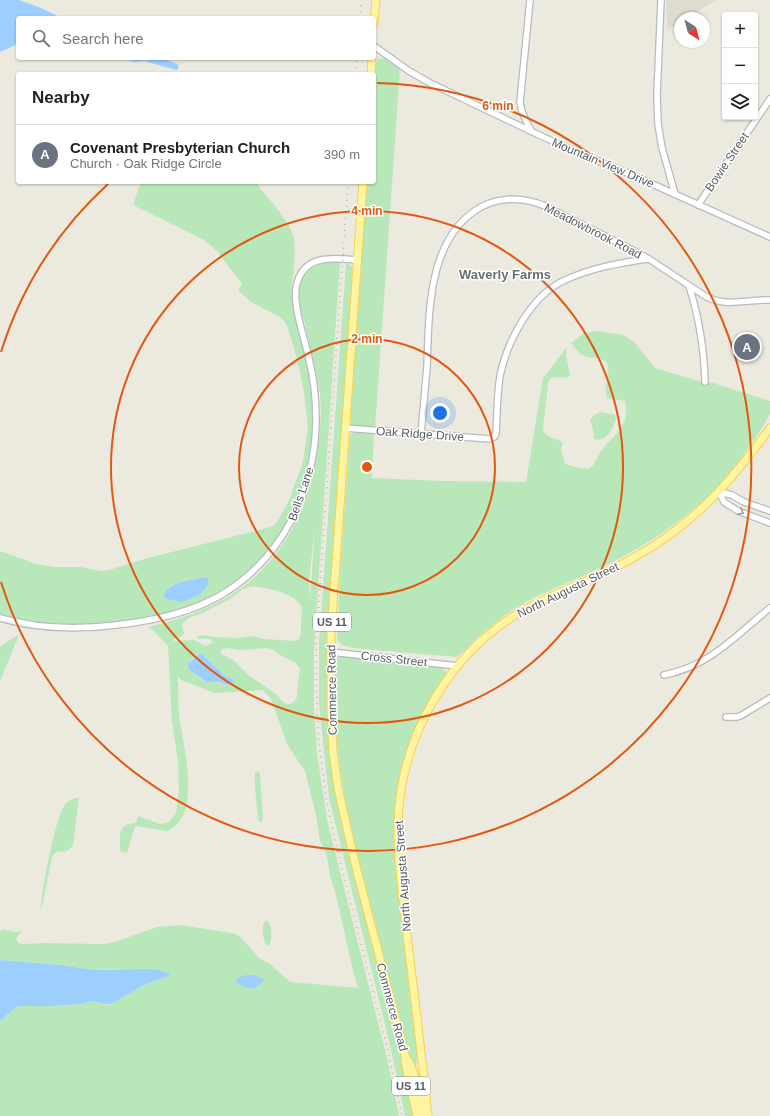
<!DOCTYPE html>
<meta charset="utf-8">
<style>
:root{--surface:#fff;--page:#f6f6f6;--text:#202124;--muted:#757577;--line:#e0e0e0;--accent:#b45309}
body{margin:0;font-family:Arial,sans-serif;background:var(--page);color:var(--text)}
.controls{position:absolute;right:12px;top:12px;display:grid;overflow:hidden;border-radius:4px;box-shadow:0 1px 3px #0004}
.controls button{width:36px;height:36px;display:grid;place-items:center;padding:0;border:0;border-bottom:1px solid var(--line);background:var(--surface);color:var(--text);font:20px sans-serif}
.compass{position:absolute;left:674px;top:12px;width:36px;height:36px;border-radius:50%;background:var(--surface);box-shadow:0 1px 3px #0004;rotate:144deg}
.you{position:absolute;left:440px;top:413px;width:14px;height:14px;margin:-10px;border:3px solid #fff;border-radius:50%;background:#1a73e8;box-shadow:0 0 0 6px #1a73e833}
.badge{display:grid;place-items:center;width:26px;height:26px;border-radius:50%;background:var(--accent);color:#fff;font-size:13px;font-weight:700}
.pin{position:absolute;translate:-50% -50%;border:2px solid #fff;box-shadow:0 1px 4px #0006}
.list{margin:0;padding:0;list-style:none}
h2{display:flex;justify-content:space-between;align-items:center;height:52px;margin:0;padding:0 16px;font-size:17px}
h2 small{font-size:13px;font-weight:400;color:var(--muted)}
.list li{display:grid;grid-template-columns:26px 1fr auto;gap:12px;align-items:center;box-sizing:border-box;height:60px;padding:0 16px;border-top:1px solid var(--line)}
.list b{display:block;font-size:15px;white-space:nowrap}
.list p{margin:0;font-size:13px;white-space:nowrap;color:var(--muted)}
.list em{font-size:13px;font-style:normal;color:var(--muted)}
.icon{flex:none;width:22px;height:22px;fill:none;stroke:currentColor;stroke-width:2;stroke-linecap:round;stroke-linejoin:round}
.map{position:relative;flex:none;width:770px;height:1116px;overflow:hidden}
.search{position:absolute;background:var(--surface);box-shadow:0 1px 3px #0004;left:16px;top:16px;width:360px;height:44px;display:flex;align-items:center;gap:10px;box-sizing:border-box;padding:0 14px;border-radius:4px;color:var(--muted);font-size:15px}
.panel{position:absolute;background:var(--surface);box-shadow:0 1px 3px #0004;left:16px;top:72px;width:360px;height:112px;border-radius:4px}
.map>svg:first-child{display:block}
.education{fill:#dfdccf}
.green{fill:#b8e7ba;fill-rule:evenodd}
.water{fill:#9ccfff}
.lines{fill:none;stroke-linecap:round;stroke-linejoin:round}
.minor-casing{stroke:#b7babf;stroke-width:8}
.major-casing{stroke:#fbd149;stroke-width:9}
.minor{stroke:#fff;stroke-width:5.5}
.major{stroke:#fff4a1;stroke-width:7}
.rail{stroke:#b3b4b4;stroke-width:1.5;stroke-dasharray:1 5;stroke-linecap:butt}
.oneway{stroke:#9b9da0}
.ring{fill:none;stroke:#e15910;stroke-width:2}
.labels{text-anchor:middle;stroke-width:3;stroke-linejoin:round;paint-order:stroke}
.shield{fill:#fff;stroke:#8a8d90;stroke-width:1}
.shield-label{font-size:11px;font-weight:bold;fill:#585c61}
.street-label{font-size:12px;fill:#585c61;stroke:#fff}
.neighbourhood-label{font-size:13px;font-weight:bold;fill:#696e73;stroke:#fff}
.centre{fill:#e15910;stroke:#fff;stroke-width:2}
.ring-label{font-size:12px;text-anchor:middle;font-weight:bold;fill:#e15910;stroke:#fff;stroke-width:3;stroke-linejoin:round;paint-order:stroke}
</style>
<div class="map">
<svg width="770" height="1116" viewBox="0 0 770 1116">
<rect width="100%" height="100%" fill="#eceadf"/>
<!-- education -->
<path class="education" d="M666,0h51l-30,18h-7v4l-13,8z"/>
<!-- green -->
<path class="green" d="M384,58l16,11 -25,360 -22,-2 -3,-5 17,-240h7v-97l1,-21 4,-5z
M141,182h114c11,14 33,37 38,53 3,10 1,24 1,34 0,5 -2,9 -2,14 -1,9 1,18 3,27 11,50 22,90 16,142 -9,71 -53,126 -118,152 -21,9 -44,12 -67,16 -29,4 -60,6 -89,4 -12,-1 -25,-6 -37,-8v-65l36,13 17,3h27l22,4 7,-1 39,-12 123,-31 5,-3 13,-24 14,-38 5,-35 -4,-34 -7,-35 -11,-35 -6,-6 -29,-15 -13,-12 4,-6 -25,-33 -13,-11 -71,-35zM203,577l5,2 1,3 -9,13 -18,6 -16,-2 -1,-6 6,-8z
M334,262h6l-26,387v57l3,48 11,70 59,234 12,58h-399v-95l15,-13 5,-2h32l28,-2 13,-3 15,4 38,-21 21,-7 -10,-7 -43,-1 -20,1 -34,-5 -60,-5v-29l3,-2 11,3 8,-1 -6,8 2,3 4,2 22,-1 59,1 12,-2 42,-15 23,-2 52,8 8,3 19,22 11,6 20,18 68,6 -4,-13 -19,-84 -5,-15 -3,-20 -7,-15 -4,-26 -11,-44 -17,-25 -18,-49 -8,-7 -47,3 -34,-13 -3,-3c0,12 0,25 1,37 3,29 25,102 -12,117l-32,-5 -8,27 -6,-1c-2,-13 -4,-29 15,-29l2,-7 22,8 9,-2 7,-9 3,-22 -1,-29 -6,-41 -4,-75 -14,-15 -6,-4c28,-6 55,-16 80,-30 50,-30 82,-87 89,-144 3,-18 5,-39 3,-58 -3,-23 -10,-47 -15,-71 -3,-11 -7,-23 -6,-35 1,-11 9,-22 20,-25 4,-2 10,-2 15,-2zM315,526v1l-5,72 -1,-19zM253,586c13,2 41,6 48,20 2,5 0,13 0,18 0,7 1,13 -5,17l-32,-2 -11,-3 -15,2 -24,-1 -12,-2 -5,2 2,2h11l3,3 -7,4 -12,-6 -20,1v-3h5l5,-4 -2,-10 7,-6 14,-5 27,-14 13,-10zM228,648l14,2 26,-2 6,2 4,4 18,9 4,6 -2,13 -1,15 -4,6 -4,1 -5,-1 -8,-9 -28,-19 -15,-15 -12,-6v-4zM199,654h3l21,20 11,6 -8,5c-6,-3 -10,-2 -16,-3 -12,0 -16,-12 -20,-21z
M346,263l5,2 2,5 -25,383c0,16 -2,33 -1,49 2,41 8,82 15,123l65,258 7,33h-9l-15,-71 -61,-247 -10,-94v-60z
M596,331l28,4 11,8 20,25 47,14 11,1 57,18c0,3 0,8 0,12 -4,10 -17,29 -24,38 -39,58 -98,96 -161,124 -24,11 -49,20 -71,34 -12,8 -25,18 -36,28 -7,6 -14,16 -22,20l-103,-9c-7,-2 -12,-2 -16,-9l4,-82 9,-122 6,-3 18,1 -2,45 71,3 83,1 17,-104 24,-31 -1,9 4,18 -1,3c-8,2 -17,-4 -21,6l-5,48c5,7 13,8 20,11l-2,8 4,14 10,3 14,2c7,-5 7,-12 12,-18 14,-18 29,-23 24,-50l-18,-3c-4,-11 3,-22 1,-31 -3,-12 -13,-8 -21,-10 -7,-2 -12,-9 -16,-14l13,-10z
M601,412l14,3 1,4c-3,10 -10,24 -22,20l-1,-10 -3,-9 4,-5z
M19,634l-1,3 -18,44v-34z
M341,656l98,11c5,1 8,4 6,9l-23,39 -12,28 -14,103 21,206 -1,21c-17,-41 -25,-86 -36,-129 -13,-50 -27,-99 -36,-150 -6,-32 -8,-64 -9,-97 -1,-12 -4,-28 2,-39z
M258,771l2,3 3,45 -2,4 -2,-2c-2,-3 -5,-46 -4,-49z
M79,797l-6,49 -6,5 -11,1 -4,5 -10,50 -1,2c0,-16 15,-96 25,-106 3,-3 9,-5 13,-6z
M265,921h3c4,7 5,20 0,25l-2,-1c-3,-6 -5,-17 -1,-24z"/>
<!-- water -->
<path class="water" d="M0,0h19l22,8 21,10h-44v26l-18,8z
M120,58h41l17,6 1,4 -3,2 -32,-9 -9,1z
M203,577l5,2 1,4 -9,12 -18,7 -16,-3 -2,-2c3,-17 26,-15 39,-20z
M199,654h3l22,21 10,5 -2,3 -4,2 -9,-3h-13l-16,-12 -2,-3v-3z
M0,960l60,5 34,5 51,-1 13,1 11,3v2l-2,2 -21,7 -35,20h-6l-12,-3 -13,3 -28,2h-32l-5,2 -15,13z
M247,975h7l9,4 1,2 -10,8 -15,-4 -3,-3 1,-4z"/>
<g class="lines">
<!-- minor casing -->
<g class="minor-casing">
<path id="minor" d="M530,0l-10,102 2,10 9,19
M661,0l-4,95 1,29 4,24 13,46
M374,46l35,25 21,12 128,61 81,34 131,59
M698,205l72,-106
M689,286c10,31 15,63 16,96
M345,428l145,11 4,-2 2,-3c1,-19 1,-39 4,-58 7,-34 30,-79 63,-95 27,-13 56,-18 85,-22
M421,434c2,-22 4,-44 6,-67 2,-54 0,-132 56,-161 20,-10 43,-8 62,0l80,40 24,13 56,37c21,12 43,3 65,4
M719,492l5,10 14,9 32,12
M719,492l13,3 12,7 26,9
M0,618c38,11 76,12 116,7 36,-4 74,-12 105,-30 62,-37 94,-104 95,-175 0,-21 -2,-41 -7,-61 -4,-20 -18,-57 -12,-76 8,-29 37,-25 60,-23
M331,652l127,14
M664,675c46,-9 71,-39 106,-67
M726,717h11l5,-2 28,-17"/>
</g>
<!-- major casing -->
<g class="major-casing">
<path id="major" d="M374,23l2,-23
M371,74l1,-16
M363,182l-32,451v79l2,39 5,37 16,71 51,196c13,22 14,37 18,61
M405,1061l12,55
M428,1116c-6,-58 -13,-115 -20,-173 -4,-40 -11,-81 -10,-121 3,-88 54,-175 133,-216 33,-17 69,-29 102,-48 59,-32 98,-76 137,-130"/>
</g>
<!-- minor -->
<use href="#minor" class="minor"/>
<!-- major -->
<use href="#major" class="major"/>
<!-- rail -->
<path class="rail" d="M360,18l1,-18
M356,74l1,-16
M348,182l-32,460 1,71 2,31 7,53 11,52 50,198 15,69"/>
</g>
<!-- one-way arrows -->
<defs><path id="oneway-chevron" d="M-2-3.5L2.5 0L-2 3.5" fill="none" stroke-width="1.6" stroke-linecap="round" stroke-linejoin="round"/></defs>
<use class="oneway" href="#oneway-chevron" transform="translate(741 512) rotate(27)"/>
<!-- distance rings -->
<g class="ring">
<circle cx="367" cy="467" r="128"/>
<circle cx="367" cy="467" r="256"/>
<path d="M1 352A384 384 0 0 1 108 184M377 83A384 384 0 1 1 1 582"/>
</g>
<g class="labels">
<!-- shield labels -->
<g class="shield">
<rect x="313" y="613" width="38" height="18" rx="3"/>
<rect x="392" y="1077" width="38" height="18" rx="3"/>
</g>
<g class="shield-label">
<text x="332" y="626">US 11</text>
<text x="411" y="1090">US 11</text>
</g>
<!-- street labels -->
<g class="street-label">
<text transform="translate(727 162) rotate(-56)" y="4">Bowie Street</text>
<text transform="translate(603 163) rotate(23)" y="4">Mountain View Drive</text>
<text transform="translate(593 231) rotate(27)" y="4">Meadowbrook Road</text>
<text transform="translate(420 434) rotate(4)" y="4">Oak Ridge Drive</text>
<text transform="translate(301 494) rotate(-71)" y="4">Bells Lane</text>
<text transform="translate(568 590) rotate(-26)" y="4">North Augusta Street</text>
<text transform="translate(394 659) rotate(6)" y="4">Cross Street</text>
<text transform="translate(332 690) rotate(-91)" y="4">Commerce Road</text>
<text transform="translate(403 876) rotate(-94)" y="4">North Augusta Street</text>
<text transform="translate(392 1007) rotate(75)" y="4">Commerce Road</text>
</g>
<!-- neighbourhood labels -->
<g class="neighbourhood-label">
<text x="505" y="279">Waverly Farms</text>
</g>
</g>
<circle cx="367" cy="467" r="6" class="centre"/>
<g class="ring-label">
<text x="498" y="110">6 min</text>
<text x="367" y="215">4 min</text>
<text x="367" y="343">2 min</text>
</g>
</svg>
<div class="controls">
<button>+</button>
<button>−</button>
<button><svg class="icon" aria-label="layers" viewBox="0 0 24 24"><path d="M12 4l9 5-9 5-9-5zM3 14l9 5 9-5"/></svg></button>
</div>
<svg class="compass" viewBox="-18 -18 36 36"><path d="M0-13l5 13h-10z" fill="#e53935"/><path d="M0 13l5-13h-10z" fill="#757577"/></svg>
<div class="you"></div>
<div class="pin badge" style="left:747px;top:347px;background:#6b7280">A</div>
<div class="search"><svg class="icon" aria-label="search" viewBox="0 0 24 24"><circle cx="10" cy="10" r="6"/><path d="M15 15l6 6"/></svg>Search here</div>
<section class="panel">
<h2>Nearby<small></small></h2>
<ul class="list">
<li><span class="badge" style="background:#6b7280">A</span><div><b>Covenant Presbyterian Church</b><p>Church · Oak Ridge Circle</p></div><em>390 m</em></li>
</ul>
</section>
</div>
